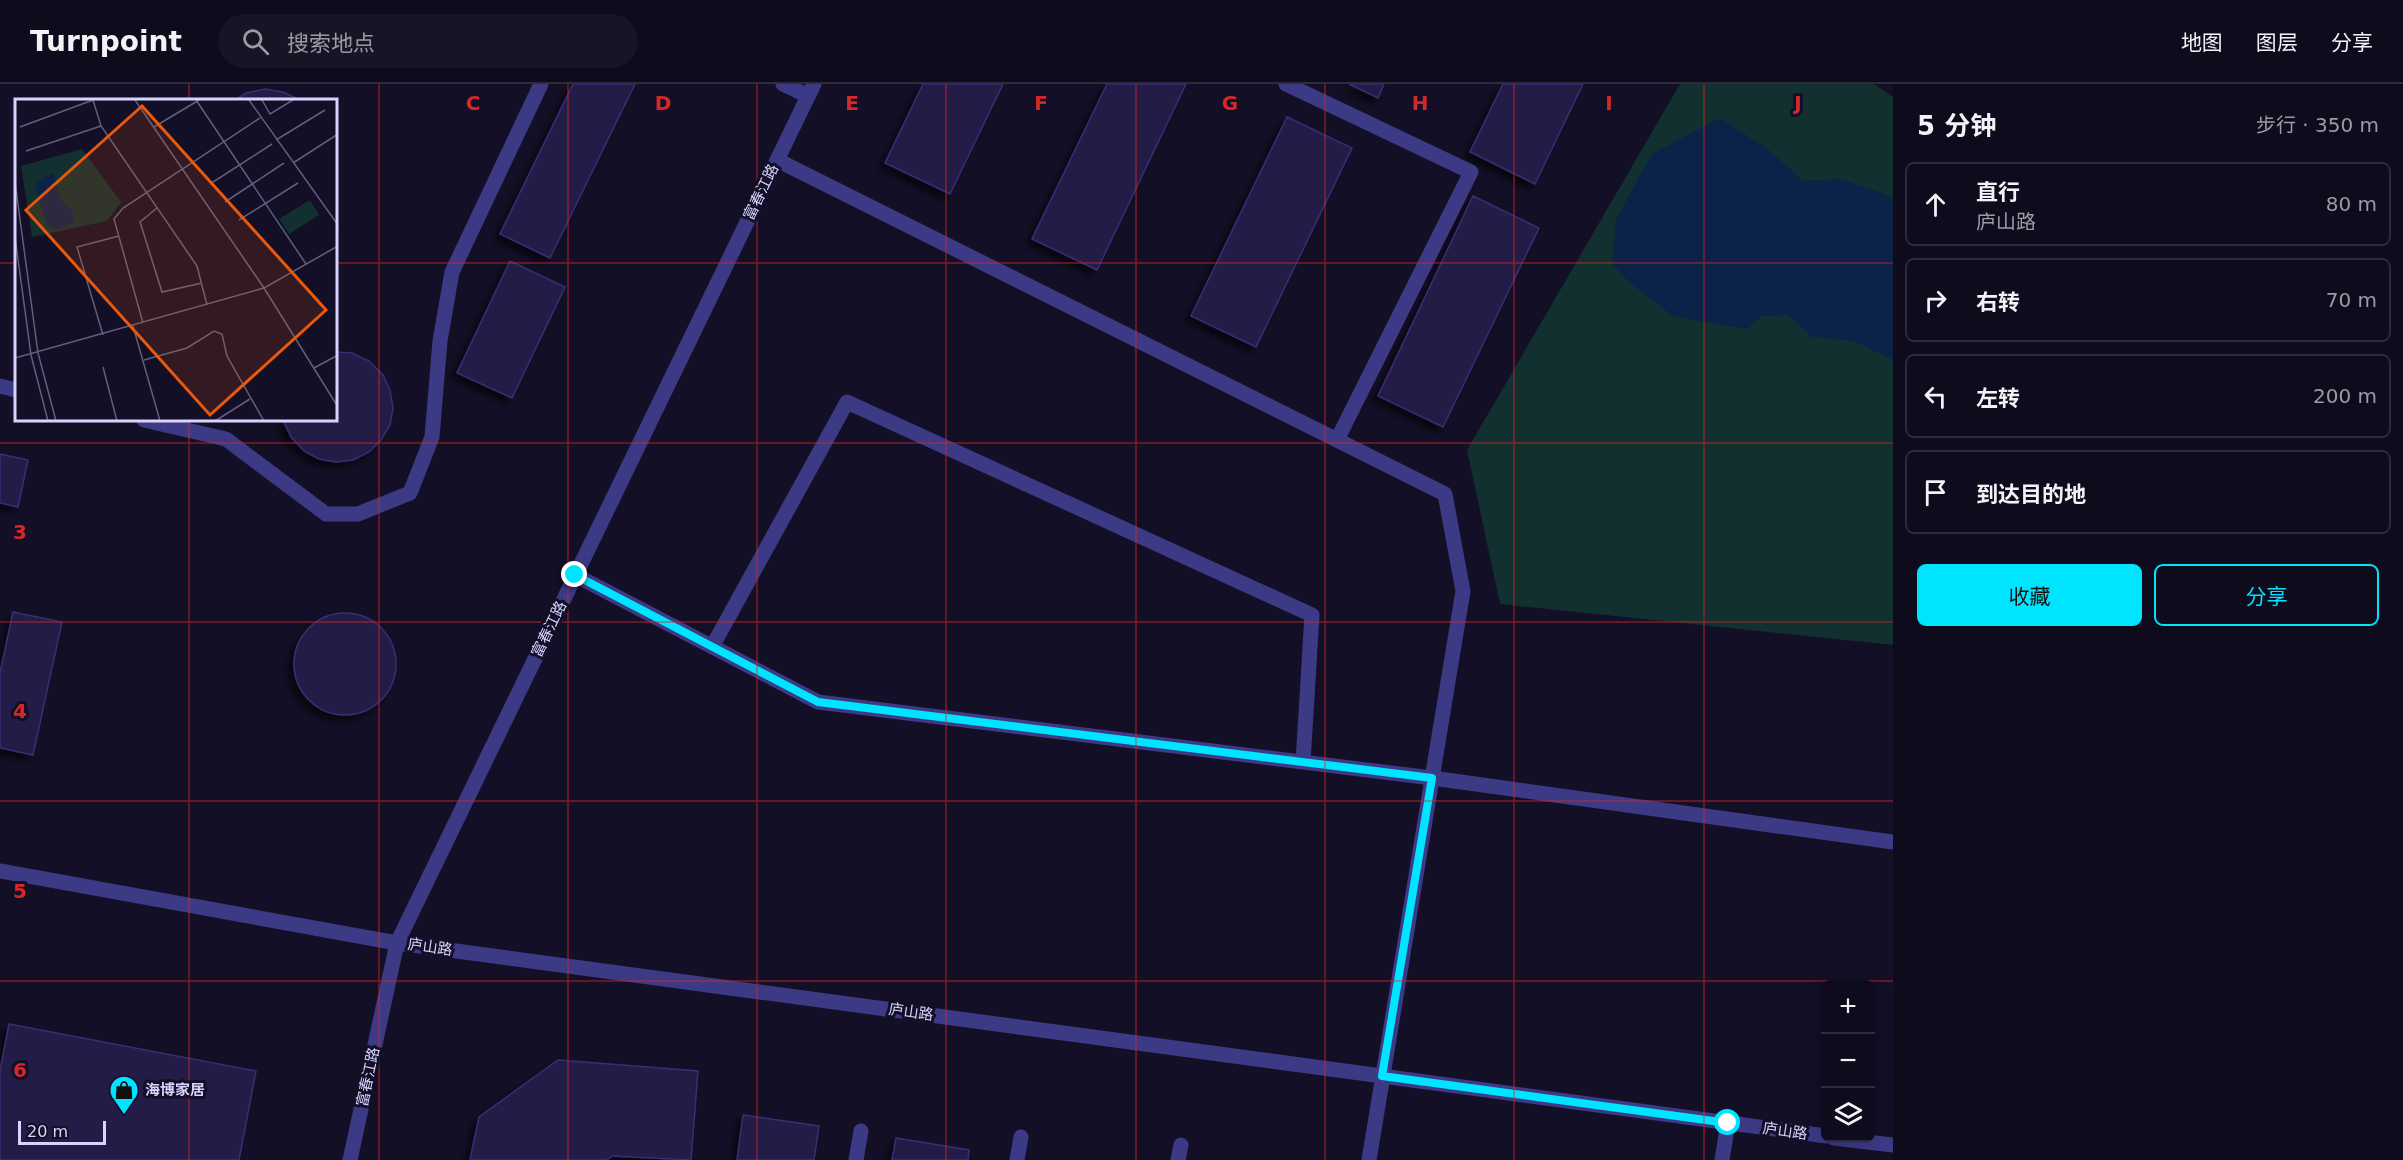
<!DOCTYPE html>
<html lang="zh">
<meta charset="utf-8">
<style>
:root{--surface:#0e0b1c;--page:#171425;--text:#f1f3f6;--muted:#9b9ba3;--line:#2e2b3b;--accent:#00e5ff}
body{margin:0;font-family:"DejaVu Sans","Noto Sans SC",sans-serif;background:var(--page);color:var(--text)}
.controls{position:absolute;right:18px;bottom:18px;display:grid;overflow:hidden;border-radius:9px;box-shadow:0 3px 15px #0003}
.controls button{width:54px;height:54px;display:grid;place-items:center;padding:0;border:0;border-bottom:2px solid var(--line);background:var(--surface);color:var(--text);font:30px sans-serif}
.scale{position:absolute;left:18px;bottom:15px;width:88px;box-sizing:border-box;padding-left:6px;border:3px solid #d9d4ff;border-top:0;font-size:16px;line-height:21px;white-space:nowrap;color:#d9d4ff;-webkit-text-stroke:4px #130f26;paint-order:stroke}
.stop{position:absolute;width:18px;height:18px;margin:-14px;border:4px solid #00e5ff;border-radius:50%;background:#fff}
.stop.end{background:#00e5ff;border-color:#fff;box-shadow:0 2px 6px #0008}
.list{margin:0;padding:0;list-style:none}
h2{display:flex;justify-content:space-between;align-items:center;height:78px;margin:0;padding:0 24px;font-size:26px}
h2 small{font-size:20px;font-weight:400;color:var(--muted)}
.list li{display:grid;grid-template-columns:39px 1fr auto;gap:18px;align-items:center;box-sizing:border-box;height:84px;margin:0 12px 12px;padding:0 12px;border:2px solid var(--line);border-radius:9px}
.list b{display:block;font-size:22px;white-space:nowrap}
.list p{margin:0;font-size:20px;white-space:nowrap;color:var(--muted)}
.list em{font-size:20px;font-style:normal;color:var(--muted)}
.actions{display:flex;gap:12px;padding:18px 24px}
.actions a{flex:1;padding:14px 0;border:2px solid var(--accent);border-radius:9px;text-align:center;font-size:21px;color:var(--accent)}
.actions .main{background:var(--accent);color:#111}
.icon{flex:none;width:33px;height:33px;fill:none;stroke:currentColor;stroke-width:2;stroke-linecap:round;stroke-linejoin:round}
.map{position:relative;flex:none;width:1893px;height:1076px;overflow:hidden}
header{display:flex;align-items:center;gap:36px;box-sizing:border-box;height:84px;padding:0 30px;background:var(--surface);border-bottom:2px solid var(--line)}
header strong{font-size:28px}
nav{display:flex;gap:33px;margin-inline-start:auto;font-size:21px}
.search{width:420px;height:54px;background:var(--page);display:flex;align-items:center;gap:15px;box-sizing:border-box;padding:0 21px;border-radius:33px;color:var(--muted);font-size:22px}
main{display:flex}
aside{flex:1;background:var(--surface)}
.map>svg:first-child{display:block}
.green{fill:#12302f}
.water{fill:#0c2248}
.building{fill:#241b47;stroke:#3b2d73;stroke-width:1.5;filter:url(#shadow)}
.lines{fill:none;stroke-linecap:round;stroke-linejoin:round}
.minor{stroke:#3d3a85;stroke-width:15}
.route{stroke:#00e5ff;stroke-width:8}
.grid{fill:none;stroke:#d62828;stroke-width:1.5;stroke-opacity:0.55}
.labels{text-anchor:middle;stroke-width:6;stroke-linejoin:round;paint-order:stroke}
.street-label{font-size:15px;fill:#d9d4ff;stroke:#130f26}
.poi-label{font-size:15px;font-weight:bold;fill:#d9d4ff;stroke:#130f26;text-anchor:start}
.inset-road{fill:none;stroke:#625e7d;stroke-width:1.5}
.view{fill:#e8590c;fill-opacity:0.15;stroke:#e8590c;stroke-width:3}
.inset-edge{fill:none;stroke:#d9d4ff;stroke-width:3}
.grid-label{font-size:20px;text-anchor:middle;font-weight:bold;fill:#d62828;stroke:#130f26;stroke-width:6;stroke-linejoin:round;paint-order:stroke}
</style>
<header>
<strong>Turnpoint</strong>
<div class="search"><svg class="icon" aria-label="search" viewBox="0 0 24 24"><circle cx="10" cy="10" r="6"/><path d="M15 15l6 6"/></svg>搜索地点</div>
<nav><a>地图</a><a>图层</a><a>分享</a></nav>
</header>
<main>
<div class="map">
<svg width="1893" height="1076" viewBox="0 0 1893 1076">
<defs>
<filter id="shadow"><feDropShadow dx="-5.5" dy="5.5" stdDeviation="3" flood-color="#0009"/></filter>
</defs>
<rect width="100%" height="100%" fill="#130f26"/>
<!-- green -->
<path class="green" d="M1680,0h194l19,13v548l-393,-41 -33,-154z"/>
<!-- water -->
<path class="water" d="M1720,34l49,32 34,31 37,-2 45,15 8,6v160l-39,-19 -42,-4 -24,-22 -26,1 -15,13 -74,-13 -44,-34 -17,-19 4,-44 36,-65z"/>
<!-- building -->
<path class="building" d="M573,0h62l-85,174 -50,-24z
M923,0h80l-53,110 -65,-31z
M1107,0h79l-89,186 -65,-31z
M1349,0h35l-6,14z
M1503,0h80l-48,100 -65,-32z
M265,5l18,3 17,8h-65l11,-7z
M1287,33l65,31 -96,199 -65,-31z
M1473,112l66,32 -96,199 -65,-31z
M510,177l55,26 -53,111 -55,-25z
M336,268l16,1 17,8 14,14 7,15 3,18 -3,17 -9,15 -12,12 -16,8 -17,2 -17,-3 -15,-8 -13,-14 -8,-17h53z
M0,370l28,6 -10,47 -18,-4z
M13,528l49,10 -29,133 -33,-7v-75z
M294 580a51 51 0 1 1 102 0a51 51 0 1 1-102 0Z
M9,940l247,47 -17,89h-239v-89z
M558,976l140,11 -7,89 -79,-4 -5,4h-137l9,-43z
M743,1031l76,11 -5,34h-77z
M896,1054l73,12 -1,10h-76z"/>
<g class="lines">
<!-- minor -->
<path class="minor" d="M783,0l25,12
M1286,0l185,88 -134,268
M777,76l668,334 18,97 -94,569
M0,302l16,4
M144,336l82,19 100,75h32l52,-21 22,-56 8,-96 12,-69 89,-188
M575,491l243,127 614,76 461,64
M712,563l135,-245 465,213 -9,147
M0,787l397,72 1429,193
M1834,1054l59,7
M350,1076l47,-217 417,-859
M856,1076l5,-29
M1017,1076l4,-23
M1178,1076l3,-15
M1722,1076l6,-37"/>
</g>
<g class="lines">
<!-- route -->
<path class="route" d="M575,491l243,127 614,76 -50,298 346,47"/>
</g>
<!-- grid -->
<path class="grid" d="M189,0v16M379,0v1076M568,0v1076M757,0v1076M946,0v1076M1136,0v1076M1325,0v1076M1514,0v1076M1704,0v1076M0,179h16M336,179h1557M189,336v740M0,359h1893M0,538h1893M0,717h1893M0,897h1893"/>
<!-- icons -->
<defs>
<g id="shop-pin" transform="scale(1.5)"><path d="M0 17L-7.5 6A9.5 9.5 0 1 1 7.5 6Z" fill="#00e5ff" stroke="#130f26"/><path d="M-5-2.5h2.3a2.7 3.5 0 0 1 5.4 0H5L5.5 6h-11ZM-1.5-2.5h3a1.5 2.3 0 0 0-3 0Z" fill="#111"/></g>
</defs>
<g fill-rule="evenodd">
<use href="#shop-pin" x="124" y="1006"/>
</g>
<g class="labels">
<!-- street labels -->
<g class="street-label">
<text transform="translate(761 108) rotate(-64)" y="5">富春江路</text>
<text transform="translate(549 545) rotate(-64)" y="5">富春江路</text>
<text transform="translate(430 863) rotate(8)" y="5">庐山路</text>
<text transform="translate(911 928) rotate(8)" y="5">庐山路</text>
<text transform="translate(368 993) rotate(-78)" y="5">富春江路</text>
<text transform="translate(1785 1047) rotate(8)" y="5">庐山路</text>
</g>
<!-- poi labels -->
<g class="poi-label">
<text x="145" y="1011">海博家居</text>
</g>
</g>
<!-- overview -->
<g transform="translate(15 15)">
<rect width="322" height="322" fill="#130f26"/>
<path d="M67,50l39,53 -14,19 -75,16 -11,-71zM295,101l9,15 -30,19 -10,-15z" fill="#12302f"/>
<path d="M38,74l8,26 12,13v11l-16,7 -10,-4 -12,-42z" fill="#0c2248"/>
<path class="inset-road" d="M120,1l129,188 74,119M181,1l110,164M234,1l89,125M247,1l8,14 23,-14M5,28l73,-27 8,26 96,140 10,39M139,28l45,-27M261,41l49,-30M11,52l75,-25M278,64l45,-29M0,83l23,171 18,68M195,85l62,-40M210,103l59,-39M142,109l-17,14 22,70 40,-9M224,121l59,-37M0,138l16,118 17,66M128,224l-29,-104 9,-11 137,-90M118,227l27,95M88,236l-26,-88 42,-11M0,259l249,-70 74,-42M129,261l43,-12 27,-17 8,3 5,22 37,65M88,268l14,54M299,269l24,-13M200,322l35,-22"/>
<path class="view" d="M127,7l184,204 -116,105 -184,-205z"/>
<rect width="322" height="322" class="inset-edge"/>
</g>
<g class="grid-label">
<text x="473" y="26">C</text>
<text x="663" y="26">D</text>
<text x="852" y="26">E</text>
<text x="1041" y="26">F</text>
<text x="1230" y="26">G</text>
<text x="1420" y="26">H</text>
<text x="1609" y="26">I</text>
<text x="1798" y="26">J</text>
<text x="20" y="455">3</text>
<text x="20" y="634">4</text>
<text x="20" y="814">5</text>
<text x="20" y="993">6</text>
</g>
</svg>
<div class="controls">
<button>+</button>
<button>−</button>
<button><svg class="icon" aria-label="layers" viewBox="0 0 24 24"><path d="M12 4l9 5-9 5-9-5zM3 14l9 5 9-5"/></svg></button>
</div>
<div class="scale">20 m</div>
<div class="stop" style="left:1728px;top:1039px"></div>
<div class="stop end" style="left:575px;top:491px"></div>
</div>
<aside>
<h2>5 分钟<small>步行 · 350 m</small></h2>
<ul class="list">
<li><svg class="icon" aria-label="ahead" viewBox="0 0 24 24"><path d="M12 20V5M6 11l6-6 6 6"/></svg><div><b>直行</b><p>庐山路</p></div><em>80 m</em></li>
<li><svg class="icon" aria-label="right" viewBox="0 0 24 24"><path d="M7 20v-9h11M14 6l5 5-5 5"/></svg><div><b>右转</b></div><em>70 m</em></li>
<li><svg class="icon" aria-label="left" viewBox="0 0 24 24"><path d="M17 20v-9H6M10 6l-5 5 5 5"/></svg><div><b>左转</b></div><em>200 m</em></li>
<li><svg class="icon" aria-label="arrive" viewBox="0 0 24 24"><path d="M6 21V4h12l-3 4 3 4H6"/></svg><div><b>到达目的地</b></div></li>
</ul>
<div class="actions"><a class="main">收藏</a><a>分享</a></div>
</aside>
</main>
